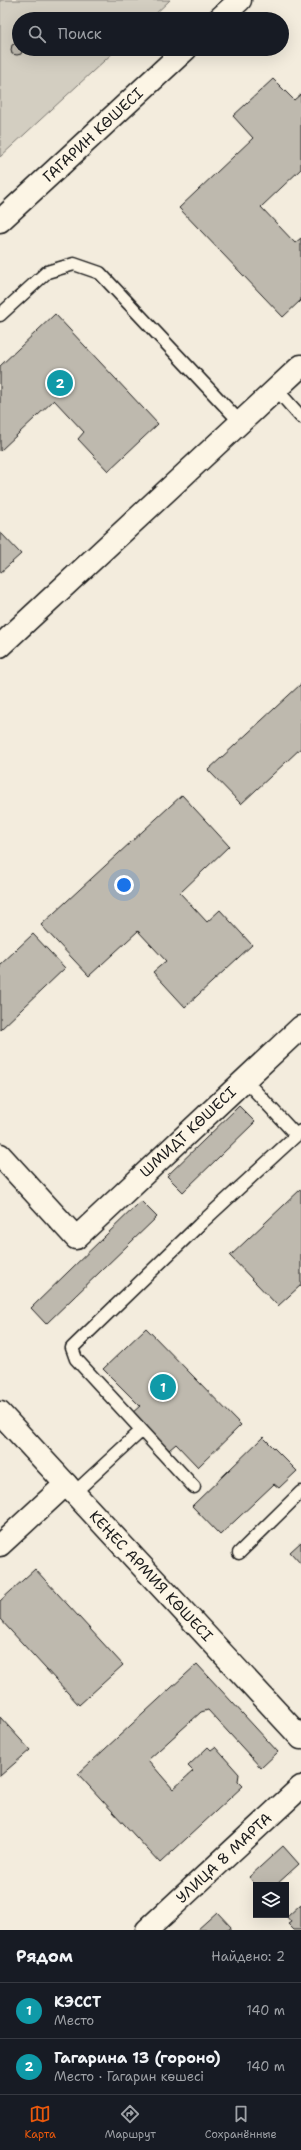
<!DOCTYPE html>
<html lang="ru">
<meta charset="utf-8">
<style>
:root{--surface:#171b24;--page:#242831;--text:#f1f3f6;--muted:#9ea1a6;--line:#363941;--accent:#ea580c}
body{margin:0;font-family:"Shantell Sans",sans-serif;background:var(--page);color:var(--text)}
.controls{position:absolute;right:12px;bottom:12px;display:grid;overflow:hidden;border-radius:0px;box-shadow:0 4px 16px #0002}
.controls button{width:36px;height:36px;display:grid;place-items:center;padding:0;border:0;border-bottom:1px solid var(--line);background:var(--surface);color:var(--text);font:20px sans-serif}
.you{position:absolute;left:124px;top:885px;width:14px;height:14px;margin:-10px;border:3px solid #fff;border-radius:50%;background:#1a73e8;box-shadow:0 0 0 6px #1a73e833}
.badge{display:grid;place-items:center;width:26px;height:26px;border-radius:50%;background:var(--accent);color:#fff;font-size:13px;font-weight:700}
.pin{position:absolute;translate:-50% -50%;border:2px solid #fff;box-shadow:0 1px 4px #0006}
.list{margin:0;padding:0;list-style:none}
h2{display:flex;justify-content:space-between;align-items:center;height:52px;margin:0;padding:0 16px;font-size:17px}
h2 small{font-size:13px;font-weight:400;color:var(--muted)}
.list li{display:grid;grid-template-columns:26px 1fr auto;gap:12px;align-items:center;box-sizing:border-box;height:56px;padding:0 16px;border-top:1px solid var(--line)}
.list b{display:block;font-size:15px;white-space:nowrap}
.list p{margin:0;font-size:13px;white-space:nowrap;color:var(--muted)}
.list em{font-size:13px;font-style:normal;color:var(--muted)}
.icon{flex:none;width:22px;height:22px;fill:none;stroke:currentColor;stroke-width:2;stroke-linecap:round;stroke-linejoin:round}
.map{position:relative;flex:none;width:301px;height:1930px;overflow:hidden}
.search{position:absolute;background:var(--surface);box-shadow:0 4px 16px #0002;left:12px;right:12px;top:12px;height:44px;display:flex;align-items:center;gap:10px;box-sizing:border-box;padding:0 14px;border-radius:22px;color:var(--muted);font-size:15px}
.sheet{height:164px;background:var(--surface)}
nav{display:flex;justify-content:space-around;align-items:center;box-sizing:border-box;height:56px;border-top:1px solid var(--line);background:var(--surface);font-size:11px;color:var(--muted)}
nav a{display:grid;justify-items:center;gap:2px}
nav .on{color:var(--accent)}
.map>svg:first-child{display:block}
.green{fill:#d3cec1;stroke:#78756e}
.building{fill:#beb9ae;stroke:#1c1c1c}
.lines{fill:none;stroke-linecap:round;stroke-linejoin:round}
.lane-casing{stroke:#1c1c1c;stroke-width:15}
.street-casing{stroke:#1c1c1c;stroke-width:25}
.secondary-casing{stroke:#1c1c1c;stroke-width:25}
.lane{stroke:#fcf5e5;stroke-width:12}
.street{stroke:#fcf5e5;stroke-width:22}
.secondary{stroke:#fcf5e5;stroke-width:22}
.labels{text-anchor:middle;stroke-width:3;stroke-linejoin:round;paint-order:stroke}
.street-label{font-size:15px;fill:#1c1c1c;stroke:#fcf5e5}
</style>
<div class="map">
<svg width="301" height="1930" viewBox="0 0 301 1930">
<rect width="100%" height="100%" fill="#f3ecdd"/>
<filter id="ink" filterUnits="userSpaceOnUse"><feTurbulence type="fractalNoise" baseFrequency=".025" numOctaves="2"/><feDisplacementMap in="SourceGraphic" scale="8" xChannelSelector="R" yChannelSelector="G"/><feConvolveMatrix kernelMatrix="1 2 1 2 8 2 1 2 1" color-interpolation-filters="sRGB"/></filter>
<g filter="url(#ink)">
<!-- green -->
<path class="green" d="M0,0h170l-20,19h-131v30h98l-117,108z"/>
<!-- building -->
<path class="building" d="M17,43h2v6h4l-2,5 -4,1 -5,-1 -1,-4 1,-5z
M273,79l21,21 7,-6v75l-40,38 34,36 6,-5v62l-18,17 -104,-109 74,-70 -20,-22z
M55,314l103,110 -50,47 -30,-32 6,-7 -30,-32 -54,51v-85z
M0,532l21,22 -21,19z
M301,684v64l-60,56 -33,-34z
M182,795l47,51 -49,47 27,29 13,-12 32,35 -67,62 -32,-35 13,-11 -28,-30 -49,45 -48,-51z
M33,934l32,34 -65,62v-65z
M239,1106l16,16 -72,70 -16,-16z
M301,1189v96l-23,21 -48,-50z
M141,1201l16,16 -111,107 -15,-16z
M146,1328l95,97 -43,42 -22,-23 -7,6 -37,-37 8,-7 -37,-37z
M263,1437l34,34 -18,17 -5,-4 -54,51 -28,-29z
M301,1542v22l-11,-12z
M35,1569l88,96 -44,40 -79,-86v-18z
M197,1664l81,88 -17,16 -53,-58 -7,2 -53,48 25,29 20,-18 -5,-5 20,-19 3,3 4,-3 24,27 -1,7 5,5 -83,77 -82,-89z
M0,1717l30,33 -30,26z
M283,1846l16,18 -23,21h-20l-7,-8z
M301,1904v26h-7l-6,-6 3,-2 -4,-5z
M217,1912l14,15 -2,3h-32z"/>
<g class="lines">
<!-- lane casing -->
<g class="lane-casing">
<path id="lane" d="M0,315l47,-43 27,-8 26,9 141,150
M276,389l25,28
M244,1079l52,56
M194,1487l-118,-128 -4,-11 127,-123 102,-94
M74,1493l67,-62
M239,1553l62,-61"/>
</g>
<!-- street casing -->
<g class="street-casing">
<path id="street" d="M0,646l301,-280
M0,1155l76,83 225,-211
M0,1545l66,-61
M147,1930l154,-143"/>
</g>
<!-- secondary casing -->
<g class="secondary-casing">
<path id="secondary" d="M219,19l21,-19
M0,221l186,-172
M0,1413l301,325"/>
</g>
<!-- lane -->
<use href="#lane" class="lane"/>
<!-- street -->
<use href="#street" class="street"/>
<!-- secondary -->
<use href="#secondary" class="secondary"/>
</g>
</g>
<g class="labels">
<!-- street labels -->
<g class="street-label">
<text transform="translate(93 135) rotate(-43)" y="5">ГАГАРИН КӨШЕСІ</text>
<text transform="translate(188 1132) rotate(-43)" y="5">ШМИДТ КӨШЕСІ</text>
<text transform="translate(151 1576) rotate(47)" y="5">КЕҢЕС АРМИЯ КӨШЕСІ</text>
<text transform="translate(224 1858) rotate(-43)" y="5">УЛИЦА 8 МАРТА</text>
</g>
</g>
</svg>
<div class="controls">
<button><svg class="icon" aria-label="layers" viewBox="0 0 24 24"><path d="M12 4l9 5-9 5-9-5zM3 14l9 5 9-5"/></svg></button>
</div>
<div class="you"></div>
<div class="pin badge" style="left:163px;top:1387px;background:#0f9aa8">1</div>
<div class="pin badge" style="left:60px;top:383px;background:#0f9aa8">2</div>
<div class="search"><svg class="icon" aria-label="search" viewBox="0 0 24 24"><circle cx="10" cy="10" r="6"/><path d="M15 15l6 6"/></svg>Поиск</div>
</div>
<section class="sheet">
<h2>Рядом<small>Найдено: 2</small></h2>
<ul class="list">
<li><span class="badge" style="background:#0f9aa8">1</span><div><b>КЭССТ</b><p>Место</p></div><em>140 m</em></li>
<li><span class="badge" style="background:#0f9aa8">2</span><div><b>Гагарина 13 (гороно)</b><p>Место · Гагарин көшесі</p></div><em>140 m</em></li>
</ul>
</section>
<nav>
<a class="on"><svg class="icon" aria-label="map" viewBox="0 0 24 24"><path d="M3 6l6-2 6 2 6-2v14l-6 2-6-2-6 2zM9 4v14M15 6v14"/></svg>Карта</a>
<a><svg class="icon" aria-label="directions" viewBox="0 0 24 24"><path d="M12 3l9 9-9 9-9-9zM9 14v-3h6M13 9l2 2-2 2"/></svg>Маршрут</a>
<a><svg class="icon" aria-label="saved" viewBox="0 0 24 24"><path d="M7 4h10v16l-5-4-5 4z"/></svg>Сохранённые</a>
</nav>
